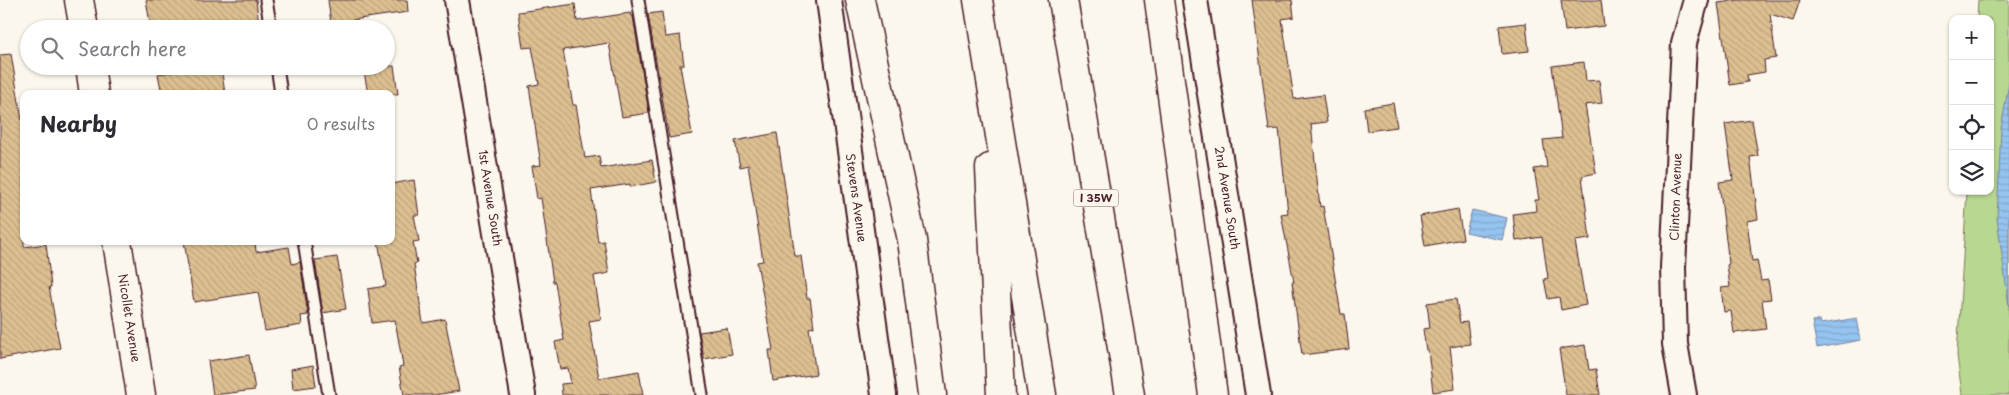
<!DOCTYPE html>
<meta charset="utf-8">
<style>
:root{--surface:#fff;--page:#f7f7f7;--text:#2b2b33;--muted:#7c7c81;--line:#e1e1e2}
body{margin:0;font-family:"Playpen Sans",sans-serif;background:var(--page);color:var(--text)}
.controls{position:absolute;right:15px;top:15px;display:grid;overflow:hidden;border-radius:10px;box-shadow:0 1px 4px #0004}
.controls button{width:45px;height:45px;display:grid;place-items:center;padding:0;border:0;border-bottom:1px solid var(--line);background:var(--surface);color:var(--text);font:25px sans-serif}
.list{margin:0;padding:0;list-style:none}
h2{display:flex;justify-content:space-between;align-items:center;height:65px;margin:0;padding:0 20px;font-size:21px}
h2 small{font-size:16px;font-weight:400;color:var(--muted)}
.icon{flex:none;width:28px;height:28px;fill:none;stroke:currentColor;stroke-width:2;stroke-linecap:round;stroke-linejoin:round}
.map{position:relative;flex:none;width:2009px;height:395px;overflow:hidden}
.search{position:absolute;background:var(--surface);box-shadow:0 1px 4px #0004;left:20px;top:20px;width:375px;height:55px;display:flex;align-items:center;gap:12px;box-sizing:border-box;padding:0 18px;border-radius:28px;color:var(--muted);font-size:19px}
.panel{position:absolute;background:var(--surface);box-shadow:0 1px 4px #0004;left:20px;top:90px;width:375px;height:155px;border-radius:10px}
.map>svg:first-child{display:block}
.park{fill:#b8d790;stroke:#817b5e}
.water{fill:url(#water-rules);stroke:#7782a1}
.building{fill:url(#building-back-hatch);stroke:#4a1f2b}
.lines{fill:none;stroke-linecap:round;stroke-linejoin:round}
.lane-casing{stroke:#4a1f2b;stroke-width:15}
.street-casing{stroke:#4a1f2b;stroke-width:28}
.secondary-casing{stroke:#4a1f2b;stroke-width:31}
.highway-casing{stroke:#4a1f2b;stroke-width:31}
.lane{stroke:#fbf7ec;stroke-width:11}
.street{stroke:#fbf7ec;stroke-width:24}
.secondary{stroke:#fbf7ec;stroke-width:28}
.highway{stroke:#fbf7ec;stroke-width:28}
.labels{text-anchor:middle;stroke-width:4.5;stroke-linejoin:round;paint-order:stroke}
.shield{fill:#fbf7ec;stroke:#7f6065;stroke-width:1}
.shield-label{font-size:11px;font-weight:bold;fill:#4a1f2b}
.street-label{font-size:12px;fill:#4a1f2b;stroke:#fbf7ec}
</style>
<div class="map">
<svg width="2009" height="395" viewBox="0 0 2009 395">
<defs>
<pattern id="water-rules" width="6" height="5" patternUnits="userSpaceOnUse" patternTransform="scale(1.25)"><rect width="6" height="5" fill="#95c4f0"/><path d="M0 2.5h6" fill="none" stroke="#82a8ce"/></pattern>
<pattern id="building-back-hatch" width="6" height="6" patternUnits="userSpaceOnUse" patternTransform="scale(1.25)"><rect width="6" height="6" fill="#dcc091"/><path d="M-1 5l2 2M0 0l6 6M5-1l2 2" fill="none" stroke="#bea57d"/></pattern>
</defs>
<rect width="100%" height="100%" fill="#fbf7ec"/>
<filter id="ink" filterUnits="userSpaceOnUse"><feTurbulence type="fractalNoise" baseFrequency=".02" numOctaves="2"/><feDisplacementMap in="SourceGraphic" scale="10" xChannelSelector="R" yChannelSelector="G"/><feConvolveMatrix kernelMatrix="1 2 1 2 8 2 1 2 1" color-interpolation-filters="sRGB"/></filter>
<g filter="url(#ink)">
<!-- park -->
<path class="park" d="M1978,0h31v395h-47l-5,-40 10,-164h23v-172h-13z"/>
<!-- water -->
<path class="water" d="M2009,83v223l-12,-88 4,-89z
M1472,210l35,8 -5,22 -36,-8z
M1857,318l4,22 -44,8 -5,-27 8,-1 1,4z"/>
<!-- building -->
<path class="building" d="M146,0h110l3,24 -27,5h-81z
M328,0h79l1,12 -77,11z
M1252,0h40l2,17 -12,2 12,80 29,-4 4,27 -16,2 9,83 3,-1 18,108h4l4,35 -47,6 -10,-73h2l-13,-68 7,-1 -9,-84 -10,1z
M1561,0h40l3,26 -39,5z
M1740,0h60l-7,21 -23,-7 6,44 -12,2 1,12 -18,3 1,7 -18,3 -12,-82z
M575,4l2,17 53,-8 1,3h2l16,97 -27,4 -13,-74 -46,7 10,55h3l9,53 14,-2 2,12 51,-8 4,22 -26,5v-3l-39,6 7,52 6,-1 5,32 -15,3 7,43 -12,2 10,57 40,-7 4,24h-81l-1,-11 10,-1 -3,-15 -8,1 -5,-27 9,-2 -9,-58h-2l-12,-84 -4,1 -5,-33 9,-1 -12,-79 10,-2 -7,-37 -9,1 -5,-36z
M662,12l3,25 15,-2 4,30h-4l12,69 -23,4 -21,-124z
M1526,23l3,28 -27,3 -3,-28z
M11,54l13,78v115l22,-3 5,43h-2l11,61 -60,11v-304z
M1584,62l2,19 13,-1 3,23 -17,2 11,68 -14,3 8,63 -15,2 11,64 -25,5 -2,-13 -11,2 -4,-20 4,-1 -6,-41 -26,4 -3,-27 23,-3 -1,-11h4l-5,-31 13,-2 -4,-27 19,-2 -10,-72z
M205,66h16l4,28h-63l-4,-20z
M363,66h31l4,28h-30z
M1393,103l4,24 -30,4 -3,-23z
M1752,120l6,36 -8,1 8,62 -11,2 5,40 5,-1 4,21 7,-1 3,19 -9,1 4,29 -32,4 -3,-22 -7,1 -3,-24 9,-1 -3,-22 2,-1 -10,-82 14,-2 -8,-56z
M777,133l18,123h6l6,42h3l4,29 -5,1 7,46 -43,7 -4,-31h4l-16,-88 6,-1 -15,-96 -8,2 -5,-26z
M414,180l5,35h-5l5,26 -6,1 4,21 -3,1 9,59 22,-4 14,72 -24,4h-31l-5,-28 4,-1 -8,-46 -23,3 -4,-34 18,-3 -8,-45h13v-57z
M1458,209l5,30 -38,7 -5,-30z
M184,241h71l1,11 33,-5 3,17 8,-2 8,53 -7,1 1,9 -37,6 -7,-39 -64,10z
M337,257l9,52 -23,4 -8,-53z
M1456,299l4,24 7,-1 3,22 -20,3 5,42 -22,3 -5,-42h-2l-3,-21 7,-1 -3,-25z
M727,328l5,26 -28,5 -5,-27z
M1585,345l4,25 7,-1 4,26h-34l-7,-46z
M249,355l6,35 -42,5 -5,-34z
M313,365l3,21 -23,3 -2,-20z"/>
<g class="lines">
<!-- lane casing -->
<g class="lane-casing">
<path id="lane" d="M266,0l5,29
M638,0l64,395
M277,66l4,28
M304,241l25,154"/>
</g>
<!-- street casing -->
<g class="street-casing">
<path id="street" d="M457,0l66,395
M829,0l55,395
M1195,0l63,395
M1684,395l-9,-51 -2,-77 11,-224 12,-43"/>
</g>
<!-- secondary casing -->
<g class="secondary-casing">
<path id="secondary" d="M79,0l5,29
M90,66l4,28
M117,241l24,154"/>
</g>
<!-- highway casing -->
<g class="highway-casing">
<path id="highway" d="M860,0l52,240 20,155
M978,0l64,395
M1063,0l67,395
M1159,0l54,395
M990,168l11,227"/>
</g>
<!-- lane -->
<use href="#lane" class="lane"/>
<!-- street -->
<use href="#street" class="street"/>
<!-- secondary -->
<use href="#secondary" class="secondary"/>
<!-- highway -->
<use href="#highway" class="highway"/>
</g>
</g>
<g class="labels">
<!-- shield labels -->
<rect class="shield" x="1073.5" y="189.5" width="45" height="17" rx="4"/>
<g class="shield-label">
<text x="1096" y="202">I 35W</text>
</g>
<!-- street labels -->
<g class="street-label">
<text transform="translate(1676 197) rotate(-88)" y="4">Clinton Avenue</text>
<text transform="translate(490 198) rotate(81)" y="4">1st Avenue South</text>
<text transform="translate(856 198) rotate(82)" y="4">Stevens Avenue</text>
<text transform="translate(1227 198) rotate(81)" y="4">2nd Avenue South</text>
<text transform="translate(129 318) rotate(81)" y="4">Nicollet Avenue</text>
</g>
</g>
</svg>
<div class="controls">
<button>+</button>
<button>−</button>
<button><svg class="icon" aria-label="locate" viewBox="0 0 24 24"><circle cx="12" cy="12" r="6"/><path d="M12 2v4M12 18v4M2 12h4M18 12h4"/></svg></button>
<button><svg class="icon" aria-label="layers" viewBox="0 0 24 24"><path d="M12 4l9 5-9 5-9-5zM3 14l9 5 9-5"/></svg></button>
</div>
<div class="search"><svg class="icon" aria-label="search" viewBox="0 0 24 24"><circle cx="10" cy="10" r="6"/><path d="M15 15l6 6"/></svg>Search here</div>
<section class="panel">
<h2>Nearby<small>0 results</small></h2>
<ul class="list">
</ul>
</section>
</div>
